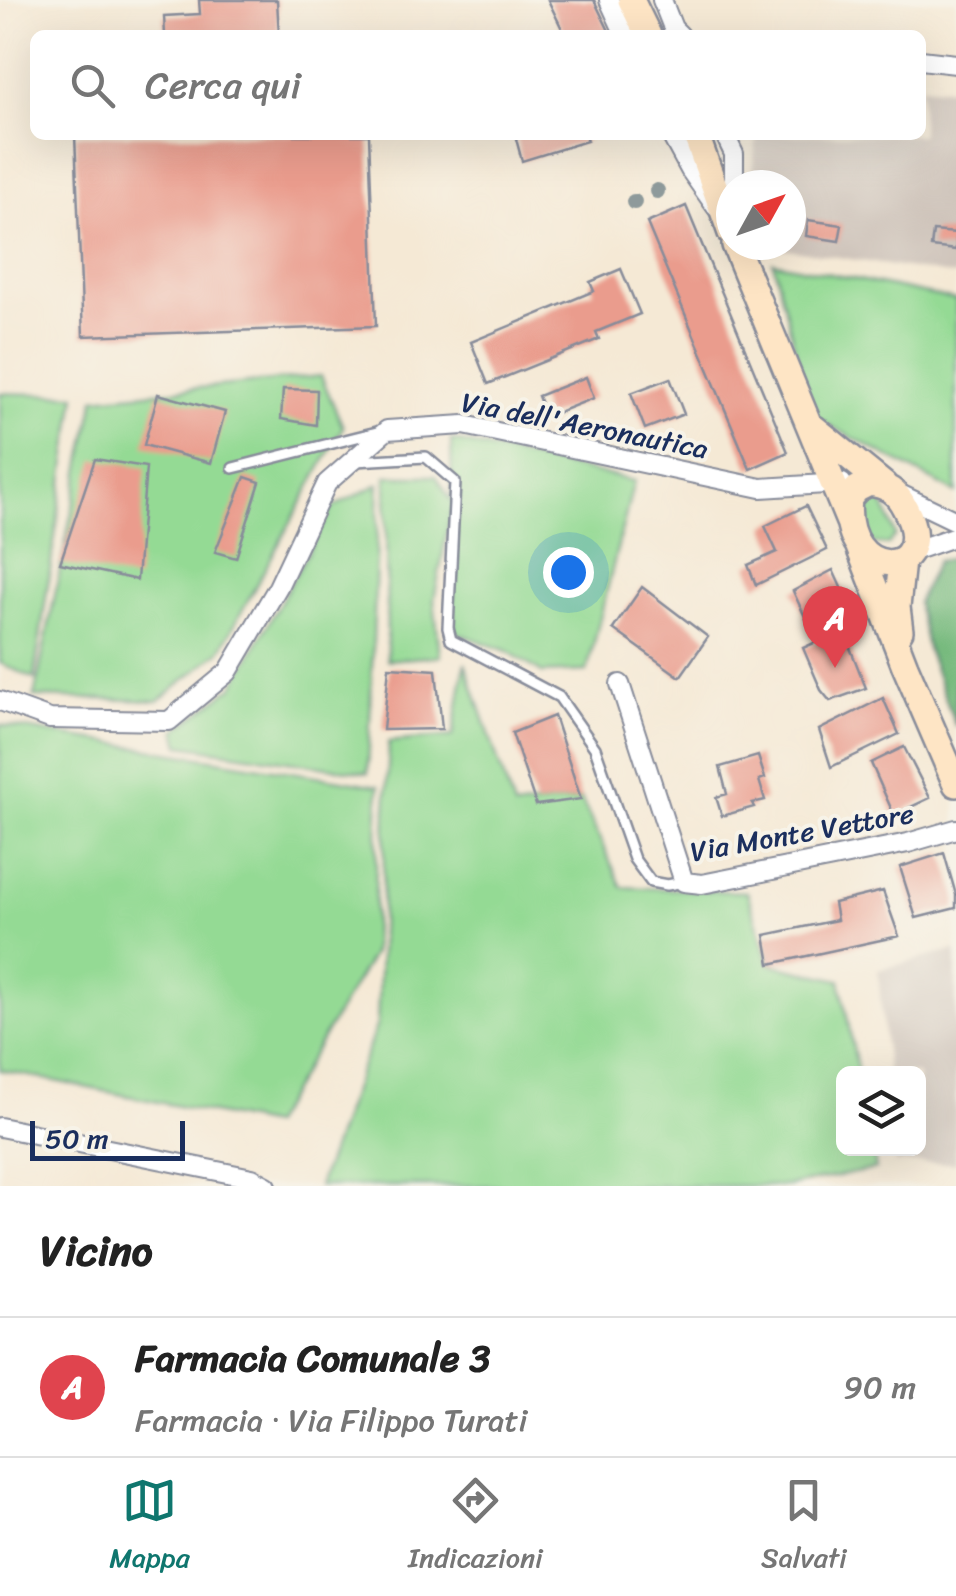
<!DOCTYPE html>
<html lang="it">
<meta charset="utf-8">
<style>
:root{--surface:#fff;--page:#f6f6f6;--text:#222;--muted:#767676;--line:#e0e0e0;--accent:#0f766e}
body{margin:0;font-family:Sriracha,sans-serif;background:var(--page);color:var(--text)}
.controls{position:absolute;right:30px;bottom:30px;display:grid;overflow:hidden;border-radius:15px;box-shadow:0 10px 40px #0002}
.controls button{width:90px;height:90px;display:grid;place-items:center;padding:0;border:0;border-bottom:2px solid var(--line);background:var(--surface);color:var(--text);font:50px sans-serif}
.compass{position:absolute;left:716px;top:170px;width:90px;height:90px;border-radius:50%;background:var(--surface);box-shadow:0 10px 40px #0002;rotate:50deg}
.scale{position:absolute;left:30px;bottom:25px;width:155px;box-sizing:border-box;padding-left:10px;border:5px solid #1b2f5e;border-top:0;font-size:28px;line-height:35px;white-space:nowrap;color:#1b2f5e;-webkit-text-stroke:8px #f7f3e8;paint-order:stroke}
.you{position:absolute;left:568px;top:572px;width:35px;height:35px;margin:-25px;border:8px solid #fff;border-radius:50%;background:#1a73e8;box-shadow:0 0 0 15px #1a73e833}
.badge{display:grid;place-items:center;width:65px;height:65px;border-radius:50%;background:var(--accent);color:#fff;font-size:32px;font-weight:700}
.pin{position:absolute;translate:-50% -82px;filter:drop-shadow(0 2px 5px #0008)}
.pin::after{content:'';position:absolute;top:52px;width:35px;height:30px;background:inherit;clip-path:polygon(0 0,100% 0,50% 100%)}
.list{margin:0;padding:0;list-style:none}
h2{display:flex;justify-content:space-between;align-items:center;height:130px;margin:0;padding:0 40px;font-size:42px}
h2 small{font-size:32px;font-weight:400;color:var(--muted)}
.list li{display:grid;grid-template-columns:65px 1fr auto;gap:30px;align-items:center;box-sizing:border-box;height:140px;padding:0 40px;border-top:2px solid var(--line)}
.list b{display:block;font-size:38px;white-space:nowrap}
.list p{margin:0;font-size:32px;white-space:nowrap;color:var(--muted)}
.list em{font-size:32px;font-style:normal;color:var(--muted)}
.icon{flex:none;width:55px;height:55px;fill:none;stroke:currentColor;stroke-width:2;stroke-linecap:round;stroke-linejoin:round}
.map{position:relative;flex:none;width:956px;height:1186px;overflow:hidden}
.search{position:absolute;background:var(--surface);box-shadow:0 10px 40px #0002;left:30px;right:30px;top:30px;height:110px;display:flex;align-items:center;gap:25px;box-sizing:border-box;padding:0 35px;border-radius:15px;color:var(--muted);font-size:38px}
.sheet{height:270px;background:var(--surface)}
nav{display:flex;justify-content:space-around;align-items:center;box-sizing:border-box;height:140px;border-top:2px solid var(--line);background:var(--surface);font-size:28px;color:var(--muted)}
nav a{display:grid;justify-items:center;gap:5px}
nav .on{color:var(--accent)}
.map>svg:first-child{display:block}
.industrial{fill:#cdc2b9}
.green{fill:#94da94;stroke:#588479;stroke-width:2.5}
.forest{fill:#77ba7e;stroke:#49746e;stroke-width:2.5}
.building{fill:#ea9c8d}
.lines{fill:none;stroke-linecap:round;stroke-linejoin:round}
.lane-casing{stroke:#888c9a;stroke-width:14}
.street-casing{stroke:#888c9a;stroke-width:22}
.secondary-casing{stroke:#888c9a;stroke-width:30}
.lane{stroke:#fff;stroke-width:9}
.street{stroke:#fff;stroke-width:18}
.secondary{stroke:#fee5c5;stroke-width:25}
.tree{fill:#8e9a9b}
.labels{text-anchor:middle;stroke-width:8;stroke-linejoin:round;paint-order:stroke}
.street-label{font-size:28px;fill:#1b2f5e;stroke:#f7f3e8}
</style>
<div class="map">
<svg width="956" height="1186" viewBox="0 0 956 1186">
<rect width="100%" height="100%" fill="#f7f3e8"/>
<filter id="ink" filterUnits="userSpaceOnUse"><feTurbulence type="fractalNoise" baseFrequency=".01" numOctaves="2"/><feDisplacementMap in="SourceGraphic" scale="20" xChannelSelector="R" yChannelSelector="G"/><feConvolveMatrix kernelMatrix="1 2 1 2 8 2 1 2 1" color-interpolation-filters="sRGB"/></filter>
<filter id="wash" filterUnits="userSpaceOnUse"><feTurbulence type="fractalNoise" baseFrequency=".0048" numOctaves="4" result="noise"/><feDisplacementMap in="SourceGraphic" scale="40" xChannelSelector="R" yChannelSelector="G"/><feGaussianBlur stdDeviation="2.25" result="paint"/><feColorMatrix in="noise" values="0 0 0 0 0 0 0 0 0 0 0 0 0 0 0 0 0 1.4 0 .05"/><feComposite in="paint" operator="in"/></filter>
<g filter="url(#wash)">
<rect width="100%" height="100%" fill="#f5e9d5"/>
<!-- industrial -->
<path class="industrial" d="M921,86l35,3v187l-175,-28v-3h10v-60h-41l7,-50h164z
M956,950v213h-61l-1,-14 24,-1v-74l-31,-1 -9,-103z"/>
<!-- green -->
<path class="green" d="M773,262l183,38v193l-144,-77z
M321,376l22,51 -123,224 -62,50 -124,-4 61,-299z
M0,393l76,2 -42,284 -34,-16z
M451,440l183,41 -47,190 -45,2 -35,-22 -53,-19 -3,-121 -17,89 6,56 -53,4 -1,-184h50l16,26z
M379,484l-11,289 -188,-28 -4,-15 57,-43 100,-180z
M867,498h11l7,9 10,28 -7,10 -17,-2 -11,-29 1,-11z
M465,663l49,145 67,-9 41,88 125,5 23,72 70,16 18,93 -14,1v74l29,1 3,20 -89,17h-469l59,-162 12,-282 64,-6z
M0,725l379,61 -6,167 -102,172 -271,-55z"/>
<!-- forest -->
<path class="forest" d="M956,558v169l-28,-75 -11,-49 20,-42z"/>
<g id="blocks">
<!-- building -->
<path class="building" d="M199,0h78l2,35h-114l-1,-19 36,-2z
M548,0h46l17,35h-46z
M75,135h294l7,191 -293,10z
M515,135h70l2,6 -65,20z
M686,206l102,246 -38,17 -103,-246z
M808,220l34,5 -3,16 -33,-5z
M933,231l23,2v17l-25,-3z
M621,269l19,45 -44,18 3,7 -111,45 -17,-42 123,-51 -4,-9z
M586,377l8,21 -48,19 -8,-21z
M670,378l14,36 -39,15 -14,-36z
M283,389l34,1 -1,35 -35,-6z
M158,394l67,18 -14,51 -67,-18z
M95,459l51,8 -9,113 -77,-17z
M245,477l15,5 -24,76 -21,-6z
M806,506l21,44 -71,35 -8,-20 29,-13 -12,-26z
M833,570l16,35 -41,18 -15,-32z
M642,587l66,50 -28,40 -67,-48z
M843,630l23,58 -36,13 -9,-11 -18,-42z
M389,667l47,3 6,59 -59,1z
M883,698l16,36 -68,33 -12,-37z
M554,716l27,83 -45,6 -24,-72z
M904,747l26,51 -36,17 -23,-52z
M758,756l7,22 -6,2 6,20 -13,3 2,4 -32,9 -6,-19 11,-3 -7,-27z
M944,853l12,42v13l-40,10 -16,-51z
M883,891l16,45 -129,28 -5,-29 72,-15 -3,-17z"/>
</g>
</g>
<g filter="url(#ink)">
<use href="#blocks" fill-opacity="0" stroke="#888c9a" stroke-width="2.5"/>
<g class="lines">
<!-- lane casing -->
<g class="lane-casing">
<path id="lane" d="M355,461l71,-4 29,25 -7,146 3,12 108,57 36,51 39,111 17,23 16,3 17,-3
M233,468l148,-37"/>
</g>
<!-- street casing -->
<g class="street-casing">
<path id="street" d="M609,0l16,35
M662,0l11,28 7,7
M921,60l35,4
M671,135l19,35 26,37
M725,135l9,19v31
M898,493l58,28
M910,552l46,-16
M620,684l64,198 18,2 206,-41 48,-14
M0,701l50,18 119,2 59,-49 50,-85 49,-104 60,-53 77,-5 297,63 81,-5
M0,1127l252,51 15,8"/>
</g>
<!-- secondary casing -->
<g class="secondary-casing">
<path id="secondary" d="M631,0l17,35
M696,135l35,98
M735,245l114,277
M814,428l70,57
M869,483c18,2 28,9 36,25 38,72 -65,77 -56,-10l8,-9z
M859,547l46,119 51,118
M900,631l-3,-24 5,-46"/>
</g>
<!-- lane -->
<use href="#lane" class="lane"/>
<!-- street -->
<use href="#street" class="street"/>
<!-- secondary -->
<use href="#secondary" class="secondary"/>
</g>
<!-- trees -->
<g class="tree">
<circle cx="657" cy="191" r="8"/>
<circle cx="634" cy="202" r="8"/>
</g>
</g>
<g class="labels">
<!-- street labels -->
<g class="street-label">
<text transform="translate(585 425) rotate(11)" y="10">Via dell'Aeronautica</text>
<text transform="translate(802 832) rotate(-10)" y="10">Via Monte Vettore</text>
</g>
</g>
</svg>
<div class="controls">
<button><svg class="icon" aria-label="layers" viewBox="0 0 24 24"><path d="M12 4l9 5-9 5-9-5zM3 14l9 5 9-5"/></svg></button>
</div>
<svg class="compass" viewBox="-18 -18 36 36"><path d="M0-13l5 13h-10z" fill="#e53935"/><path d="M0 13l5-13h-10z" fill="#767676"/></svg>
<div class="scale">50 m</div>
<div class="you"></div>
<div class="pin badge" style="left:835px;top:668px;background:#e0444e">A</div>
<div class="search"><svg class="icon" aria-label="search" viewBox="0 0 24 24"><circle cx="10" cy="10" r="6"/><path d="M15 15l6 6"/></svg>Cerca qui</div>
</div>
<section class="sheet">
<h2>Vicino<small></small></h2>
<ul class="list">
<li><span class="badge" style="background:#e0444e">A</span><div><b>Farmacia Comunale 3</b><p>Farmacia · Via Filippo Turati</p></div><em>90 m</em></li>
</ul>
</section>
<nav>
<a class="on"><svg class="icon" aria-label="map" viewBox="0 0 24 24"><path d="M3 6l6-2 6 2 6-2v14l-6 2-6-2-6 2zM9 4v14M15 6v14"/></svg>Mappa</a>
<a><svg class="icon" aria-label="directions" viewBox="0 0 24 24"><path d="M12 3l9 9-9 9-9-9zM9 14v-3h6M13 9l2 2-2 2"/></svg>Indicazioni</a>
<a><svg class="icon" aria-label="saved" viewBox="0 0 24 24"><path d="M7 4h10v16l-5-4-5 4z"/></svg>Salvati</a>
</nav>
